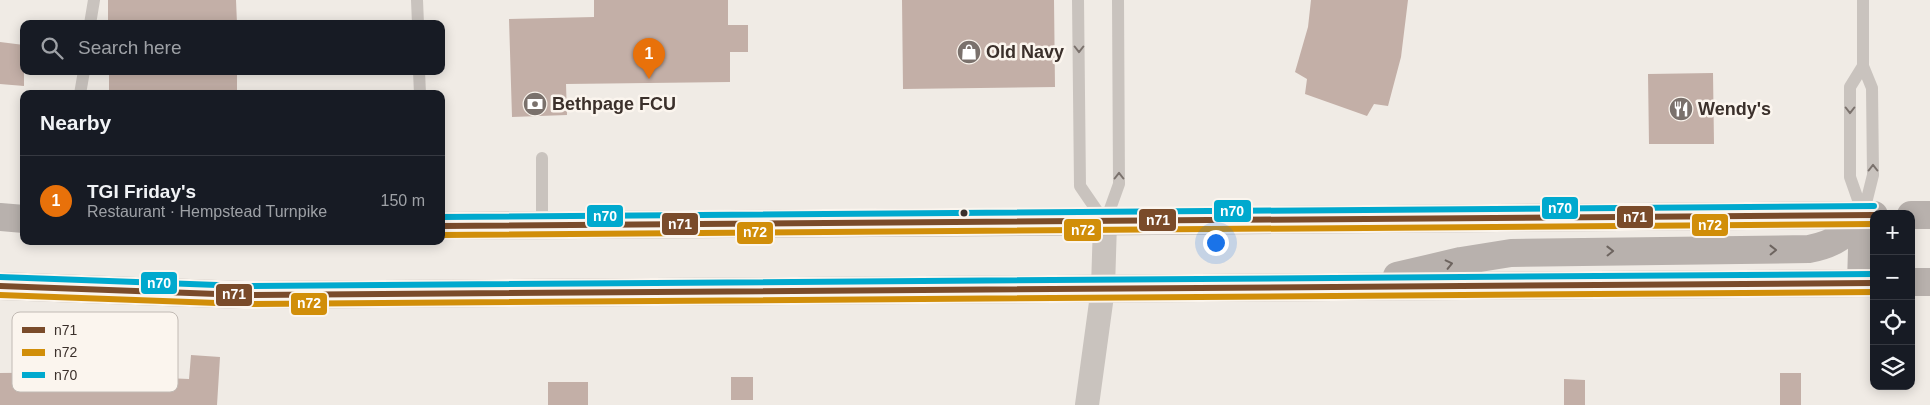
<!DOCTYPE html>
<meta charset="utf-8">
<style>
:root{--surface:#171b24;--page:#20242c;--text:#f1f3f6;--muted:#9ea1a6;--line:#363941;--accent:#7a716c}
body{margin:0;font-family:Helvetica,sans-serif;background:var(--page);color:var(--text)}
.controls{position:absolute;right:15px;bottom:15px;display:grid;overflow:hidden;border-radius:10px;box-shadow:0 2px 12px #0003}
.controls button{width:45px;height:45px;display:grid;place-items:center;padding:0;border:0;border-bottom:1px solid var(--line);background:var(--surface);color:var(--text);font:25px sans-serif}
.you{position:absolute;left:1215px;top:242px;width:18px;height:18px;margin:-12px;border:4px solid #fff;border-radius:50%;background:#1a73e8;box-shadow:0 0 0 8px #1a73e833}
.badge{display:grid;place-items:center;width:32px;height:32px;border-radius:50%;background:var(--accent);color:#fff;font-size:16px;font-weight:700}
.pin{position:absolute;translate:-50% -41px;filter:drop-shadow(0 1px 2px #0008)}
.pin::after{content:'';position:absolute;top:26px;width:18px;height:15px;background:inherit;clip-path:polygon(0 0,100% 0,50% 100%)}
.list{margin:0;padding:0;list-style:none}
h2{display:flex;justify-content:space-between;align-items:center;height:65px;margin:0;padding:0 20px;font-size:21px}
h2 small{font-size:16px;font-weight:400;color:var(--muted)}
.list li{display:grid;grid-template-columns:32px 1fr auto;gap:15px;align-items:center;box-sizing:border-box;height:90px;padding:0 20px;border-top:1px solid var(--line)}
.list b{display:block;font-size:19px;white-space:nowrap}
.list p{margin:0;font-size:16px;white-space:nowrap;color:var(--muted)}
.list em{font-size:16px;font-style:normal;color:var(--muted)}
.icon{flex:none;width:28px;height:28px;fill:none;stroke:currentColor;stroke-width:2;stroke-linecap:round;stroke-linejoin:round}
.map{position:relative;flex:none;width:1930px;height:405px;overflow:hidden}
.search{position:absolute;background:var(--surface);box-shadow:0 2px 12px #0003;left:20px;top:20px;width:425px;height:55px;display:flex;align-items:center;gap:12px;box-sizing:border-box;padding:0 18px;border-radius:10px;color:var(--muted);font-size:19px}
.panel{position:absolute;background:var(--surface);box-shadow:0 2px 12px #0003;left:20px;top:90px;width:425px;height:155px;border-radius:10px}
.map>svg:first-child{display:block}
.building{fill:#c3afa7}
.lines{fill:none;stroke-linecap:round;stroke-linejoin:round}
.service{stroke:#c9c3be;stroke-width:12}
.minor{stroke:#c9c3be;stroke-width:24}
.primary{stroke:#b8b1ad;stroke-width:28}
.bus-1-casing{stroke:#fbf5ee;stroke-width:10}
.bus-2-casing{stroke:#fbf5ee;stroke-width:10}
.bus-3-casing{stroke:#fbf5ee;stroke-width:10}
.bus-1{stroke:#7a4b2a;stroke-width:6}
.bus-2{stroke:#d18e09;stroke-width:6}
.bus-3{stroke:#00a9ce;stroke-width:6}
.oneway{stroke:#7b726d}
.oneway2{stroke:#6d645f}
.bus-dot{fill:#3b302b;stroke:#fbf5ee;stroke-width:2}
.labels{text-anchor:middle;stroke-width:5;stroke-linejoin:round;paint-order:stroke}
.poi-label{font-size:18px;font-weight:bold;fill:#3b302b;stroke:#fbf5ee;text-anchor:start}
.key{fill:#fbf5ee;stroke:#c1bab4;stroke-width:1}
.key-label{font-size:14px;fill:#3b302b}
.line-badge{stroke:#fbf5ee;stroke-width:2}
.badge-label{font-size:14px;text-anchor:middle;font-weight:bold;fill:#fff}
</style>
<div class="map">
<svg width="1930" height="405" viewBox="0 0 1930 405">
<rect width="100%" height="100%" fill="#f0ebe5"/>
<!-- building -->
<path class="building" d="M108,0h128l1,24h-129z
M594,0h134v25h20v27h-18v30l-164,2 1,31 -55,2 -3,-98 85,-2z
M902,0h152l1,87 -152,2z
M1311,0h97l-7,57 -13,49 -14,-2 -7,12 -62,-22 2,-15 -12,-7 13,-45z
M0,42l24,3v41l-24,-2z
M109,71h128v23h-128z
M1713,73l1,71h-65l-1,-70z
M191,355l29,2 -3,48h-217v-32l95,-1v3l94,4z
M1780,373h21v32h-21z
M731,377h22v23h-22z
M1564,379l21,1v25h-21z
M548,382h40v23h-40z"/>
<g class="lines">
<!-- service -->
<path class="service" d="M417,0l1,24
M1078,0l2,186 24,35
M1863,0v66l9,22 1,87 -10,40
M90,24l4,-24
M419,71l1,23
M80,94l4,-23
M542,158v67
M1863,214l-13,-37v-90l13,-21
M1105,223l14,-39 -1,-184"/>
<!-- minor -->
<path class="minor" d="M1087,405l16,-117 2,-65"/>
<!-- primary -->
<path class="primary" d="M1911,215h19
M0,217l24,2
M441,226c478,-2 955,-8 1433,-11
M1397,276l64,-15 50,-8 298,-4c27,-5 36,-14 54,-34
M1911,282h19
M1861,283l2,-68
M0,286l244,9 1630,-12"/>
<!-- bus-1 casing -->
<g class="bus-1-casing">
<path id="bus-1" d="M441,226l1433,-11
M0,286l244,9 1630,-12"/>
</g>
<!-- bus-2 casing -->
<g class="bus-2-casing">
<path id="bus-2" d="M441,235l1433,-11
M0,295l244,9 1630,-12"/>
</g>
<!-- bus-3 casing -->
<g class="bus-3-casing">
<path id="bus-3" d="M441,217l1433,-11
M0,277l244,9 1630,-12"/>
</g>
<!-- bus-1 -->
<use href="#bus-1" class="bus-1"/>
<!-- bus-2 -->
<use href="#bus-2" class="bus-2"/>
<!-- bus-3 -->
<use href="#bus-3" class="bus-3"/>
</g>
<!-- one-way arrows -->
<defs><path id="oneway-chevron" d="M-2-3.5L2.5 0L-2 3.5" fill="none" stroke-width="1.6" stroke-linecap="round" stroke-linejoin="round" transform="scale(1.25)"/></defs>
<g class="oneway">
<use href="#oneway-chevron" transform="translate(1079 49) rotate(90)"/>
<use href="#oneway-chevron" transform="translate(1850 110) rotate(90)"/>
<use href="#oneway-chevron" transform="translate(1873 168) rotate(-90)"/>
<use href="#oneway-chevron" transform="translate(1119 176) rotate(-90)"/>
</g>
<g class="oneway2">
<use href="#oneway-chevron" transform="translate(1773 250) rotate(-1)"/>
<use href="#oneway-chevron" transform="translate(1610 251) rotate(-1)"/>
<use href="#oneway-chevron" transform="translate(1449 264) rotate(-13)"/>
</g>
<!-- icons -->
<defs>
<g id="shop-disc" transform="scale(1.25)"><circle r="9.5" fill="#7a716c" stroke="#fbf5ee"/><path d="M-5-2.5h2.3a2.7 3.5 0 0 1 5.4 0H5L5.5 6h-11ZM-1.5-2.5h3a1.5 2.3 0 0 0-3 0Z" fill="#fff"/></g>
<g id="bank-disc" transform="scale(1.25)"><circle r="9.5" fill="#7a716c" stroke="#fbf5ee"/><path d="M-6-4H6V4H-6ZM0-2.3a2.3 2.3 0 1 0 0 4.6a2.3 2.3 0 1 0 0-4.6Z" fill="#fff"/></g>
<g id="restaurant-disc" transform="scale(1.25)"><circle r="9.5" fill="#7a716c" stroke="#fbf5ee"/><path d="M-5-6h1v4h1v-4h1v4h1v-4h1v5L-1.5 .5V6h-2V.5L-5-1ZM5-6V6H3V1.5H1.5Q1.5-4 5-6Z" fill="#fff"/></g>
</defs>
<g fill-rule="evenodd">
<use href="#shop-disc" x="969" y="52"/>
<use href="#bank-disc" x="535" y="104"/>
<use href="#restaurant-disc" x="1681" y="109"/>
</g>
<!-- markers -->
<circle class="bus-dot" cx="964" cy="213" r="4.5"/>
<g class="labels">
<!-- poi labels -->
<g class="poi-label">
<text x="986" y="58">Old Navy</text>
<text x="552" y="110">Bethpage FCU</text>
<text x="1698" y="115">Wendy's</text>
</g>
</g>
<!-- legend -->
<rect x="12" y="312" width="166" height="80" rx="8" class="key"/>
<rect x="22" y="327" width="23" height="6" fill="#7a4b2a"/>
<rect x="22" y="349" width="23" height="7" fill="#d18e09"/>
<rect x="22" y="372" width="23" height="6" fill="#00a9ce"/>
<g class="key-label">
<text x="54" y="335">n71</text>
<text x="54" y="357">n72</text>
<text x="54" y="380">n70</text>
</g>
<g class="line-badge">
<rect x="1541" y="196" width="38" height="24" rx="5" fill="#00a9ce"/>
<rect x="1213" y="199" width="39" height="24" rx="5" fill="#00a9ce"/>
<rect x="586" y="204" width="38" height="24" rx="5" fill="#00a9ce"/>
<rect x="1616" y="205" width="38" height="24" rx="5" fill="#7a4b2a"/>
<rect x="1138" y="208" width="39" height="24" rx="5" fill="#7a4b2a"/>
<rect x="661" y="212" width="38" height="24" rx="5" fill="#7a4b2a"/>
<rect x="1691" y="213" width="38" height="24" rx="5" fill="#d18e09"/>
<rect x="1063" y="218" width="39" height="24" rx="5" fill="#d18e09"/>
<rect x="736" y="221" width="38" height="24" rx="5" fill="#d18e09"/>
<rect x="140" y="271" width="38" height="24" rx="5" fill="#00a9ce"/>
<rect x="215" y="283" width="38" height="24" rx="5" fill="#7a4b2a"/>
<rect x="290" y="292" width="38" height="24" rx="5" fill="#d18e09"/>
</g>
<g class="badge-label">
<text x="1560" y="213">n70</text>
<text x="1232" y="216">n70</text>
<text x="605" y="221">n70</text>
<text x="1635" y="222">n71</text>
<text x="1158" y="225">n71</text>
<text x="680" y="229">n71</text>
<text x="1710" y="230">n72</text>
<text x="1083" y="235">n72</text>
<text x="755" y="237">n72</text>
<text x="159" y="288">n70</text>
<text x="234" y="299">n71</text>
<text x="309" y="308">n72</text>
</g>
</svg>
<div class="controls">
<button>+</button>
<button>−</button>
<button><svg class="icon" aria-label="locate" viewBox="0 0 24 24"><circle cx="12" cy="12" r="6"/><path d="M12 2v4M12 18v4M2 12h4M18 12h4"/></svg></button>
<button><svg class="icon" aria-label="layers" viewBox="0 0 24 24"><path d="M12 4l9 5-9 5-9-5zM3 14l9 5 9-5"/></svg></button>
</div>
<div class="you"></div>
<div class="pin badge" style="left:649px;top:79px;background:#e8710a">1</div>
<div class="search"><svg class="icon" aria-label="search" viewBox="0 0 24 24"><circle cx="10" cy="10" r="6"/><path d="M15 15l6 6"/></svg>Search here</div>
<section class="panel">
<h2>Nearby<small></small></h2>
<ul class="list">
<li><span class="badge" style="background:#e8710a">1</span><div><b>TGI Friday's</b><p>Restaurant · Hempstead Turnpike</p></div><em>150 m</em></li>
</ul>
</section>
</div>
